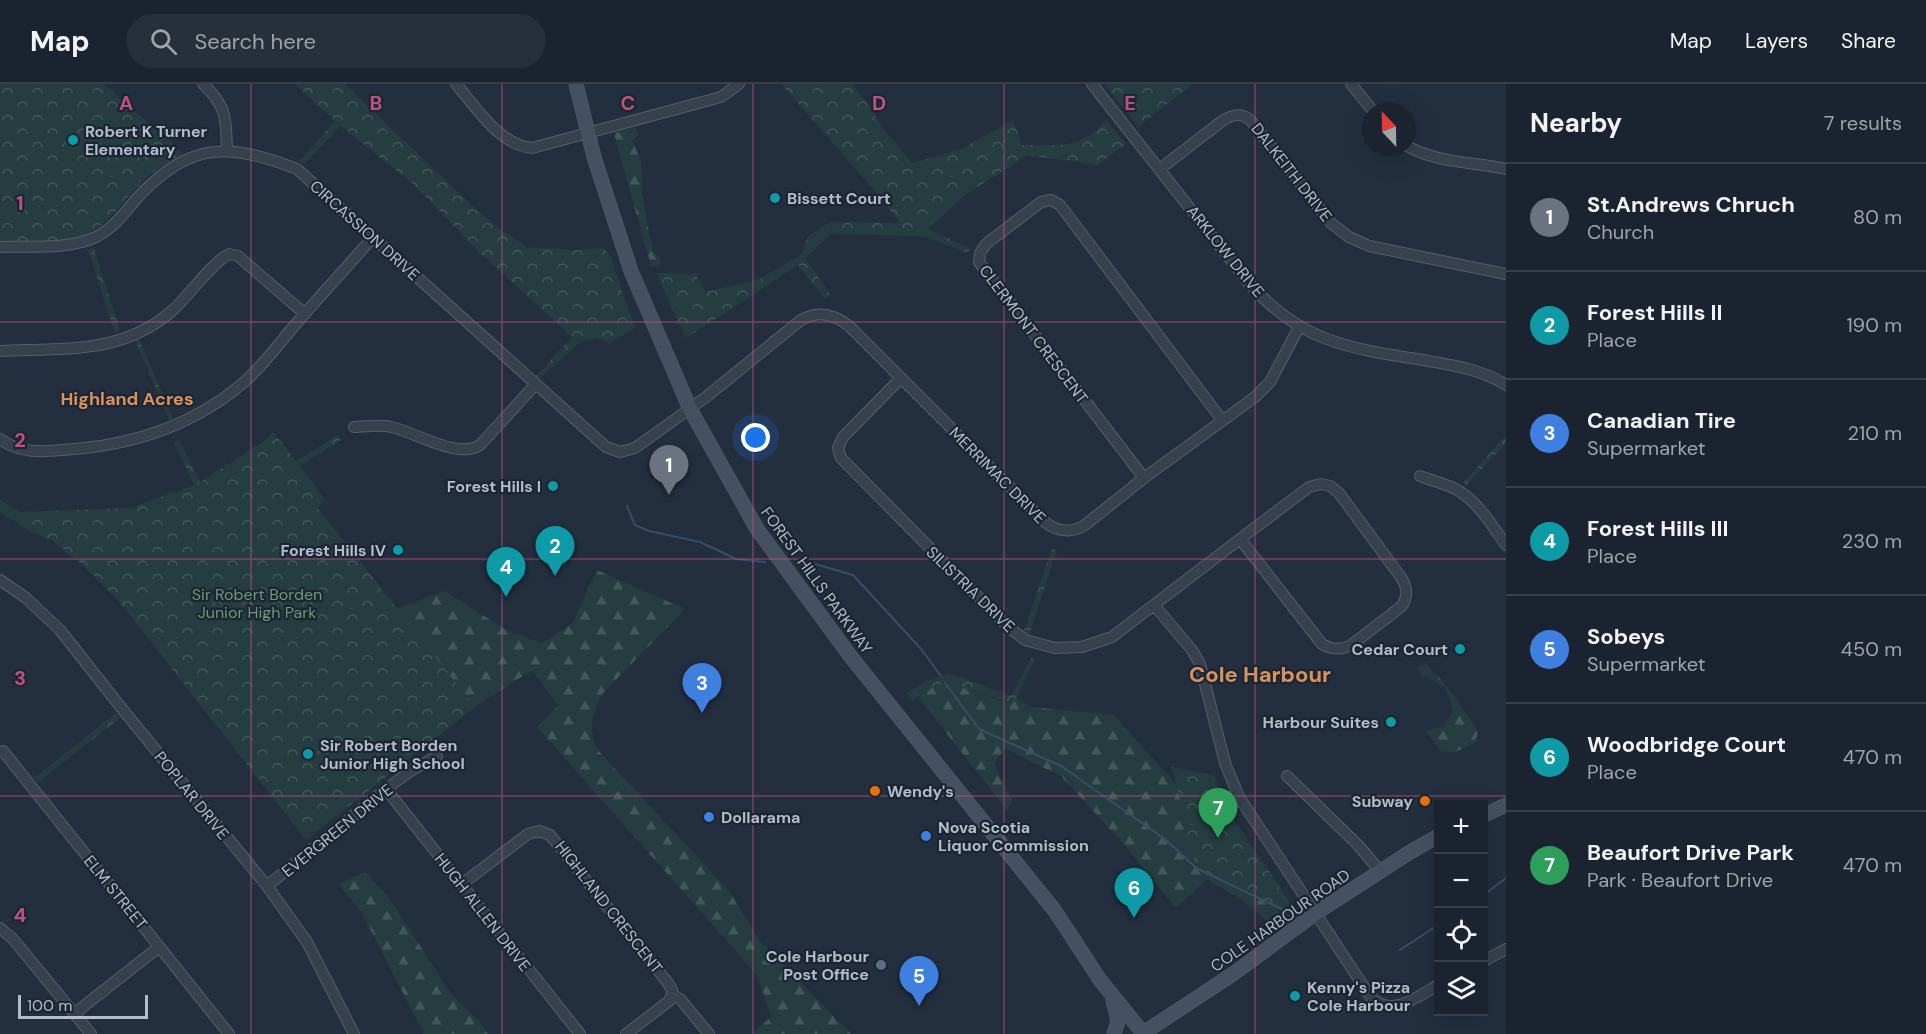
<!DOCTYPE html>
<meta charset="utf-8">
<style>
:root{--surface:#1a232f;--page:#272f3b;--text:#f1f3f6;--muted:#9fa4aa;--line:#38404b;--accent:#85b5fc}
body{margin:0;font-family:"DM Sans",sans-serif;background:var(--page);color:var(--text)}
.controls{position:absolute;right:18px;bottom:18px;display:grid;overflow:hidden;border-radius:0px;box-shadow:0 6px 24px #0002}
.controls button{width:54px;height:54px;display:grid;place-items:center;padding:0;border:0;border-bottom:2px solid var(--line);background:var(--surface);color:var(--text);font:30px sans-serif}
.compass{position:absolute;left:1362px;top:18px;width:54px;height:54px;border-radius:50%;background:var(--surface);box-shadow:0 6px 24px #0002;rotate:338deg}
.scale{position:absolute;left:18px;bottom:15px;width:130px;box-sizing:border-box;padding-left:6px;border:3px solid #b3bcca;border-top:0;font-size:16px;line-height:21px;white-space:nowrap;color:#b3bcca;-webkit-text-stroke:4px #1c2633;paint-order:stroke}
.you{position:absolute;left:756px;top:354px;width:21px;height:21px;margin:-15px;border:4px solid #fff;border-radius:50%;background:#1a73e8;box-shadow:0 0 0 9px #1a73e833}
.badge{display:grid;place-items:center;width:39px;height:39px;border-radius:50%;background:var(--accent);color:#fff;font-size:20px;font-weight:700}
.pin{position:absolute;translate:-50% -50px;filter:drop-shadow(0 2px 3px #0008)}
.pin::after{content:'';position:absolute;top:32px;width:21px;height:18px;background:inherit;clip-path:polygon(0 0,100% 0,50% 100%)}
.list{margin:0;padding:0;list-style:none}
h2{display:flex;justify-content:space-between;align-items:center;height:78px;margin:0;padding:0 24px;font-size:26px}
h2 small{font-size:20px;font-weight:400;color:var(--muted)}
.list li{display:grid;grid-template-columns:39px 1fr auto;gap:18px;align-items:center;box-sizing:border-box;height:108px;padding:0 24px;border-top:2px solid var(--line)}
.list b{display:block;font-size:22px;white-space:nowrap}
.list p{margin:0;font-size:20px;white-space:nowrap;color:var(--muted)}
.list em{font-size:20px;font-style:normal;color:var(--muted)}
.icon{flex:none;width:33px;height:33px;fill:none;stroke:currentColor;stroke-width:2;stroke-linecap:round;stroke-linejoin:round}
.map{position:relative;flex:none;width:1506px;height:950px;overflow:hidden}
header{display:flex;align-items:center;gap:36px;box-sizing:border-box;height:84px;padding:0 30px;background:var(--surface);border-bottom:2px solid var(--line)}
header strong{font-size:28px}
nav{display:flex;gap:33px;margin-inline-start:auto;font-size:21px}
.search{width:420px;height:54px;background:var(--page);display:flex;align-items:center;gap:15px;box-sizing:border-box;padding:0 21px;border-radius:33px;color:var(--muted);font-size:22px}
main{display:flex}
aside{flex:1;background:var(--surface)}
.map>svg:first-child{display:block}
.forest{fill:url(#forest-firs)}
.park{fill:url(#park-crowns)}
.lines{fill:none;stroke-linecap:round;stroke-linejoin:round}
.stream{stroke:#374d69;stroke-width:2}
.minor-casing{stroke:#555f6c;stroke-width:12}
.secondary-casing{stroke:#555f6c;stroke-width:15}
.minor{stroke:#37414e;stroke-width:10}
.secondary{stroke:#455062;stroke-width:14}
.grid{fill:none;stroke:#bd5182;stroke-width:1.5;stroke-opacity:0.55}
.culture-dot{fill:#0f9aa8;stroke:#1c2633;stroke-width:2}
.food-dot{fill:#e8710a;stroke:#1c2633;stroke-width:2}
.shop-dot{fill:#3f7fe0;stroke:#1c2633;stroke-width:2}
.service-dot{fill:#5c6f8a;stroke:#1c2633;stroke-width:2}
.labels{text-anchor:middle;stroke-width:4.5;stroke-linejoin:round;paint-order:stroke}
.poi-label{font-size:16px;font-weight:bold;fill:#b3bcca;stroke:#1c2633;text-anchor:start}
.street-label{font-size:16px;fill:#b3bcca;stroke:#1c2633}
.park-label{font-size:16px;fill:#699c74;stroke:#1c2633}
.neighbourhood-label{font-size:18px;font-weight:bold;fill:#d9925e;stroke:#1c2633}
.district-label{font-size:22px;font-weight:bold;fill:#d9925e;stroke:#1c2633}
.grid-label{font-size:20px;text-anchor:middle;font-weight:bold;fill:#bd5182;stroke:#1c2633;stroke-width:4.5;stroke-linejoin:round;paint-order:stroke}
</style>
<header>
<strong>Map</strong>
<div class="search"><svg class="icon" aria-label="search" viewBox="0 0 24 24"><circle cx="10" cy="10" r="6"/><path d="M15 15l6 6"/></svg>Search here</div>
<nav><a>Map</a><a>Layers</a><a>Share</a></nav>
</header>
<main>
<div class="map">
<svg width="1506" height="950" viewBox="0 0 1506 950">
<defs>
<pattern id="forest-firs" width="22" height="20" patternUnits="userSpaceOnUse" patternTransform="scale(1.5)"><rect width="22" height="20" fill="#253d40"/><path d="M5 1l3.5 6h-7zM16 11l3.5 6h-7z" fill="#42575a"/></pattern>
<pattern id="park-crowns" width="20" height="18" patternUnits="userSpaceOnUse" patternTransform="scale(1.5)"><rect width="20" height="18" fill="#253d40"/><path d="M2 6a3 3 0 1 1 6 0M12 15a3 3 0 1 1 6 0" fill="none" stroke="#42575a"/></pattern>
</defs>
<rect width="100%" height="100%" fill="#232f3f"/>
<!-- forest -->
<path class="forest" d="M636,43l2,9 -6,4 9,21 1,31 5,30 6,30 6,5 2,9h-10l-37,-133z
M597,486l88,39 -82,84c-12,19 -14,35 -7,55l133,143 29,48 93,95h-99l19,-17 -13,-41 -221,-249 21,-21 -26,-36 -57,37 -79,-98 49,-18 61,39 36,13 30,-19z
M1426,580c21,20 37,43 52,68l-3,11 -20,9 -14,-1 -15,-20 17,-4 10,-17 -8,-23 -24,-12 -3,-7z
M949,599l52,18 7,1 8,-3 15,8 83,8 72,81 92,116 -11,9 -19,-17 -41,-25 -31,29 -55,-67 -60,-65 -56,-27 -11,14 18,39 -5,8 -89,-113 20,-13z
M365,788l23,24 63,98 26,25 11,15h-64l-62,-121 -23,-29z"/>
<!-- park -->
<path class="park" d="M0,0h104l80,70c-14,6 -28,15 -39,25 -22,20 -36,49 -66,58 -22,7 -55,4 -79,5z
M295,0h50l118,113 34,30 30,20 46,3 31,-2 7,9 15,47 10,24 -27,15 -12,-5 -17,4 -41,37 -3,-3 36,-39 -95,-87 -64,-66 -72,-58 -37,38 -4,-3 35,-40z
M781,0h71l17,21 13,22 30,36 49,-14 52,-29 9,25c35,0 60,5 84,-25l20,24 -30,22 -20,-5 -49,-5 -62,39 -37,34 43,20 -4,4 -44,-17 -92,-2 -26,24 25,36 -5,5 -27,-34 -112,73 -30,-65 40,1 9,18 55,-13 42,-25 6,-18 23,-14 69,1 -25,-32z
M1104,0h89l-55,43z
M94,164l26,83 -5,2 -27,-83z
M139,255l34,80 -4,1 -34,-80z
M273,347l23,30 42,-26 3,5 -41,26 25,34 -8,7 158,200 -169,133 -188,-240 -32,-32 -33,-27 -24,-10 -29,-19v-12l20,12 110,-4 64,-23 -20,-43 5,-2 21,42 66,-42z
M1506,351v8l-40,43 -3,-3z
M1052,465l5,1 -29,89 -6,-3z
M1031,574l4,1 -19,40 -8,3 -59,-19 -11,1 -26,17 -5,-8 18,-11 25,-9 61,23z
M116,629l4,5 -82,64 -4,-4z
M1172,683l42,8 15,38 59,86 2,5 -2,4 -8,2 -10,-2 -9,-8 -13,-6 -9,-7 -43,-19z"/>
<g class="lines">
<!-- stream -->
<path class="stream" d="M627,422l8,19 14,6 51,11 36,17 29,3
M797,479l5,1
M815,480l38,11 69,75 18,25
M945,599l34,46 82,37 105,74 30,28 88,42
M1484,811l22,-17
M1400,866l38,-25"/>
<!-- minor casing -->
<g class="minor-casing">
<path id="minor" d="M203,0c24,22 23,35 24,66
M456,0c20,23 43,61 76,64l189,-51 18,-13
M1092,0l156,198c52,60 100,66 175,78 29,5 58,9 83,25
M1351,0l22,27
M1407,62c30,17 66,16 99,23
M1160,85l62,-48c11,-7 21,-9 30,1l79,101 18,14 20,9 137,28
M0,163c30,-1 68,3 96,-10 18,-9 30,-26 43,-41 53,-55 90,-53 158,-27l309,278 14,5 15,-4 71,-51 95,-77c18,-10 33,-6 48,6l197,197c12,9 26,10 39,2l59,-47 111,-81 15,-15 29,-55
M0,267c63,-3 124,4 174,-42 15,-14 39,-47 55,-55l9,2 67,58
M901,294l-58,59 -5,11 3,10 165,167 19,15 30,8 27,-1 30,-10 128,-98
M354,343c12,0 25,-3 37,0 24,5 68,33 89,18l55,-60
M0,355c22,17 49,12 75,10 61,-5 119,-25 167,-65 20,-17 35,-38 52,-58 26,-30 53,-59 79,-89
M1420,392c12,5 28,8 39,15 21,13 33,35 47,54
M1144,394l-165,-216 1,-9 6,-9 55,-42 10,-2 9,5 162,215
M1321,400l9,2 9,7 61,83c7,10 9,19 2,30l-52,40c-10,4 -18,4 -28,-2l-82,-105 69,-52z
M0,496l26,18 34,32 63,80 144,176 40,56 47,92
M1154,521l38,45 8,14 25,99 14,34 131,199c20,23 47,1 68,-11
M3,667l226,283
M1287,692l71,69 22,26
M386,705l194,245
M462,800l66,-50 11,-3 11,4 118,148 4,7v4l9,6 28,34
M267,802l119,-97 26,-19 25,-14
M0,844l13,11 78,95
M1484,877l22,-12
M75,929l84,-66
M626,950l43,-33 3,-7"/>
</g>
<!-- secondary casing -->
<g class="secondary-casing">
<path id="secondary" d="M576,0l18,73 37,114 59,138 67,120 94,128 204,254 45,69 43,53
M1484,731l22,-10
M1113,916l5,21 -4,13
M1142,950l91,-60 83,-61 91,-59 31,-18"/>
</g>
<!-- minor -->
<use href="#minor" class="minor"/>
<!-- secondary -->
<use href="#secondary" class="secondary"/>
</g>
<!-- grid -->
<path class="grid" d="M251,0v950M502,0v950M753,0v950M1004,0v950M1255,0v950M0,238h1506M0,475h1506M0,712h1506"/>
<!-- markers -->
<g class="culture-dot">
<circle cx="73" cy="56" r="6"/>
<circle cx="775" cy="114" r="6"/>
<circle cx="553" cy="402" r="6"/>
<circle cx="398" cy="466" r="6"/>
<circle cx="1460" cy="565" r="6"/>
<circle cx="1391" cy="638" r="6"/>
<circle cx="308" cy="670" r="6"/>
<circle cx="1295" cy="912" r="6"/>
</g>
<g class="food-dot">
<circle cx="875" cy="707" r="6"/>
<circle cx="1425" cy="717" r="6"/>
</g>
<g class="shop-dot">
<circle cx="709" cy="733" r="6"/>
<circle cx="926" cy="752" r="6"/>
</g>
<circle class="service-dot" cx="881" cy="881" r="6"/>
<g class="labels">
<!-- poi labels -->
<g class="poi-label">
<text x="85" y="53">Robert K Turner<tspan x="85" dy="18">Elementary</tspan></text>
<text x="787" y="120">Bissett Court</text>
<text x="541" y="408" text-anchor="end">Forest Hills I</text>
<text x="386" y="472" text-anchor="end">Forest Hills IV</text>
<text x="1448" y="571" text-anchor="end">Cedar Court</text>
<text x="1379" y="644" text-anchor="end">Harbour Suites</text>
<text x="320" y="667">Sir Robert Borden<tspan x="320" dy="18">Junior High School</tspan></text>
<text x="887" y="713">Wendy's</text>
<text x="1413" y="723" text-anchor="end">Subway</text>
<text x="721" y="739">Dollarama</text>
<text x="938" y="749">Nova Scotia<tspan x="938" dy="18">Liquor Commission</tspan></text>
<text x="869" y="878" text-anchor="end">Cole Harbour<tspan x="869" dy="18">Post Office</tspan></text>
<text x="1307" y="909">Kenny's Pizza<tspan x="1307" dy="18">Cole Harbour</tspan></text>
</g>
<!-- street labels -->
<g class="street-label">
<text transform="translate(1292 88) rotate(52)" y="6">DALKEITH DRIVE</text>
<text transform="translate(365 146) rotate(42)" y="6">CIRCASSION DRIVE</text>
<text transform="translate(1226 167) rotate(51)" y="6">ARKLOW DRIVE</text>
<text transform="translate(1034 250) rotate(53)" y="6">CLERMONT CRESCENT</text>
<text transform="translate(998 391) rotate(45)" y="6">MERRIMAC DRIVE</text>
<text transform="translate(817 496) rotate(54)" y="6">FOREST HILLS PARKWAY</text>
<text transform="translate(971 505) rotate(44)" y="6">SILISTRIA DRIVE</text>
<text transform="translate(192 711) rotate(51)" y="6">POPLAR DRIVE</text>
<text transform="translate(337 746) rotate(-39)" y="6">EVERGREEN DRIVE</text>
<text transform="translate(116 808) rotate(51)" y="6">ELM STREET</text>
<text transform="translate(609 823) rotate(52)" y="6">HIGHLAND CRESCENT</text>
<text transform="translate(483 828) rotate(52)" y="6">HUGH ALLEN DRIVE</text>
<text transform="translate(1280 836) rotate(-35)" y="6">COLE HARBOUR ROAD</text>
</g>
<!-- park labels -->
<g class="park-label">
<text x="257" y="516">Sir Robert Borden<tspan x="257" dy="18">Junior High Park</tspan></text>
</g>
<!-- neighbourhood labels -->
<g class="neighbourhood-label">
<text x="127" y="321">Highland Acres</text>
</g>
<!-- district labels -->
<g class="district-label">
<text x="1260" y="598">Cole Harbour</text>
</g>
</g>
<g class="grid-label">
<text x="126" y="26">A</text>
<text x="376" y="26">B</text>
<text x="628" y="26">C</text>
<text x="879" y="26">D</text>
<text x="1130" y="26">E</text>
<text x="20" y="126">1</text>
<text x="20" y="363">2</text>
<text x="20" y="601">3</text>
<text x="20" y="838">4</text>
</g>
</svg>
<div class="controls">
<button>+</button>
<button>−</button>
<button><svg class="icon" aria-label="locate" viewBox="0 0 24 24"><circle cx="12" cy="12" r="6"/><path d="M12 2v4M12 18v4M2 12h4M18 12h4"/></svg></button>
<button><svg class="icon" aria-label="layers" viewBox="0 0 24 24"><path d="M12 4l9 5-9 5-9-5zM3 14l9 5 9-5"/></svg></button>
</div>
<svg class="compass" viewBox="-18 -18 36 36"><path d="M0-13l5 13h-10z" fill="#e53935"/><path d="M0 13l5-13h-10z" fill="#9fa4aa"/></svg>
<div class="scale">100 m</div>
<div class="you"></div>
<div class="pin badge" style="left:669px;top:411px;background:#6b7280">1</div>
<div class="pin badge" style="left:555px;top:492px;background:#0f9aa8">2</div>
<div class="pin badge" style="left:702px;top:629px;background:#3f7fe0">3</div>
<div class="pin badge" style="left:506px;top:513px;background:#0f9aa8">4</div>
<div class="pin badge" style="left:919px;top:922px;background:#3f7fe0">5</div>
<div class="pin badge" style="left:1134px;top:834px;background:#0f9aa8">6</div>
<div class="pin badge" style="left:1218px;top:754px;background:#2e9e5b">7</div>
</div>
<aside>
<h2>Nearby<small>7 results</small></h2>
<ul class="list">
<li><span class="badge" style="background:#6b7280">1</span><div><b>St.Andrews Chruch</b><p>Church</p></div><em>80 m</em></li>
<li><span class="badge" style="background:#0f9aa8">2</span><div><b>Forest Hills II</b><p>Place</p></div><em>190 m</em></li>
<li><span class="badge" style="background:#3f7fe0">3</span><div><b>Canadian Tire</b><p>Supermarket</p></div><em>210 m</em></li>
<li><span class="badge" style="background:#0f9aa8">4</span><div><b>Forest Hills III</b><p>Place</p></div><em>230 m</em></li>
<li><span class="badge" style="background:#3f7fe0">5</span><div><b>Sobeys</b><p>Supermarket</p></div><em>450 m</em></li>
<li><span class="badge" style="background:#0f9aa8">6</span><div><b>Woodbridge Court</b><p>Place</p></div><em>470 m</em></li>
<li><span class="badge" style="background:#2e9e5b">7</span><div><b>Beaufort Drive Park</b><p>Park · Beaufort Drive</p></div><em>470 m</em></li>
</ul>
</aside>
</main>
